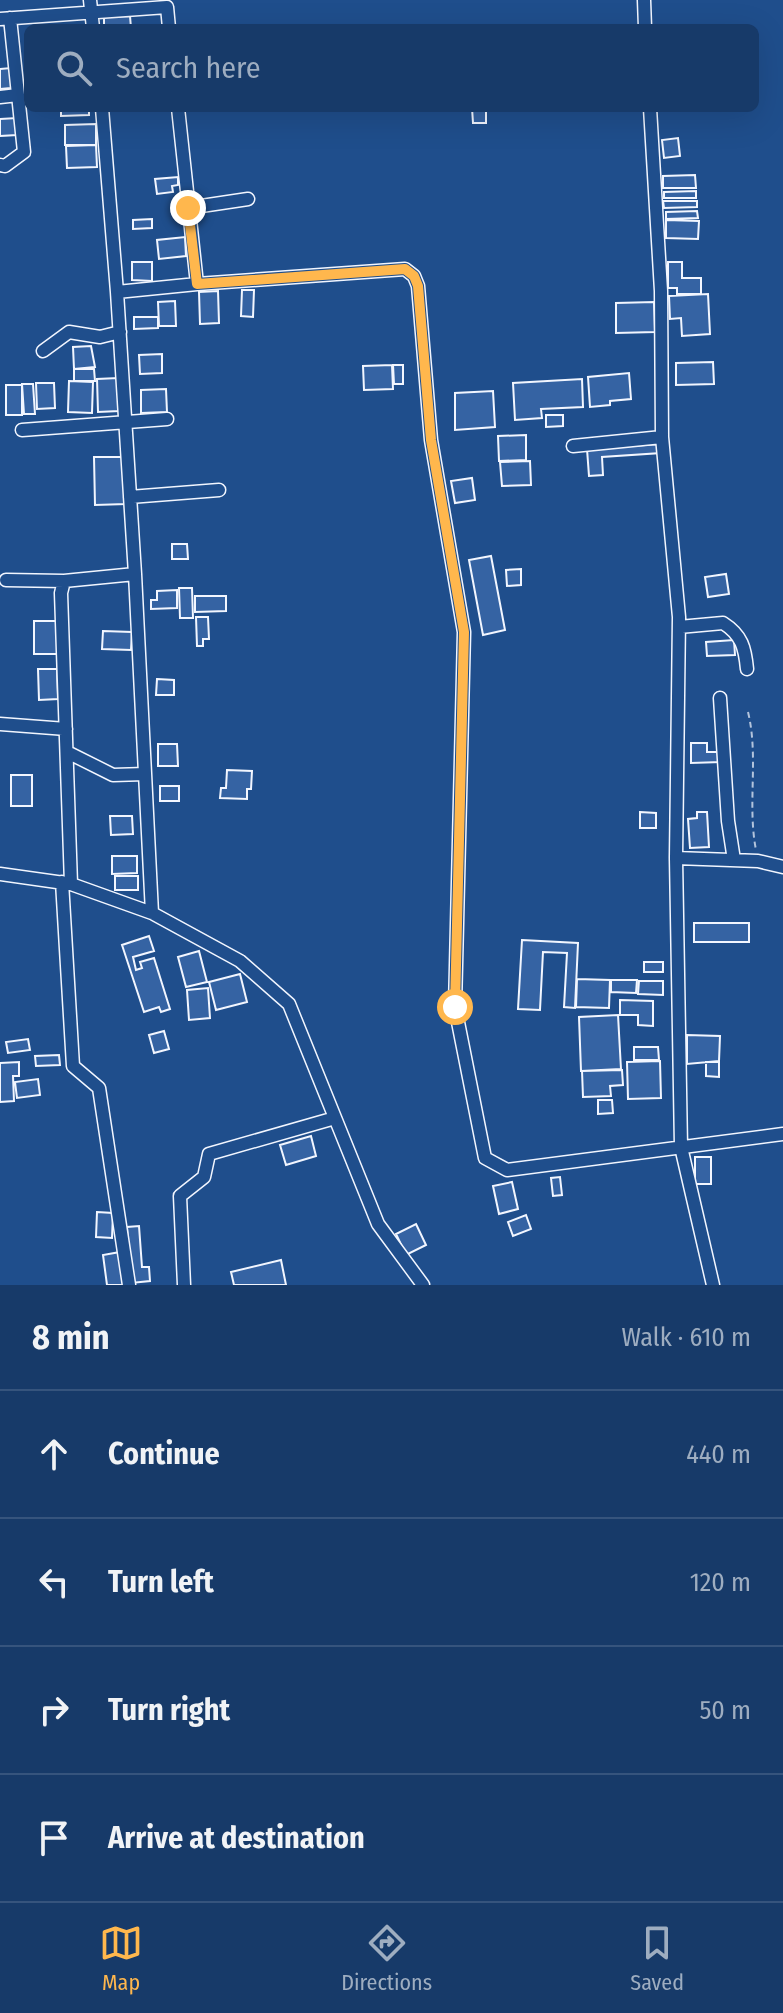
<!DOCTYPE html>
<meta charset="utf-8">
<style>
:root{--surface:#173a69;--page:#20416f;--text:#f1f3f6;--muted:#9eadc0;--line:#36547d;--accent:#ffb74d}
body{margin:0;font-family:"Fira Sans Condensed",sans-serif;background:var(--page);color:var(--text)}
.stop{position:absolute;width:24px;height:24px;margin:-18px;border:6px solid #ffb74d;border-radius:50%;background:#fff}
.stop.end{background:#ffb74d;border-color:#fff;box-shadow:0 2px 8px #0008}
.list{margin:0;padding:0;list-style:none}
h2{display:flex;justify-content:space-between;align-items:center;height:104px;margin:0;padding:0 32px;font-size:34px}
h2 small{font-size:26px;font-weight:400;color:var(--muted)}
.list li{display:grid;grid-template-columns:52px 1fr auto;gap:24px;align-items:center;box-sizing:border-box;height:128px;padding:0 32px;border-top:2px solid var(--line)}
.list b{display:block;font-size:30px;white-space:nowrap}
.list em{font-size:26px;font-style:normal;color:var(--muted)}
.icon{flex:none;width:44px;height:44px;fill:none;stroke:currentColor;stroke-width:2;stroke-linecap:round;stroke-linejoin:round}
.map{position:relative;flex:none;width:783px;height:1285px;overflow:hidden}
.search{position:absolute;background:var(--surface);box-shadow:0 8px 32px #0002;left:24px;right:24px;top:24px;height:88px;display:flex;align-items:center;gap:20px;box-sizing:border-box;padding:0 28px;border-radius:12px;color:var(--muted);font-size:30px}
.sheet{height:616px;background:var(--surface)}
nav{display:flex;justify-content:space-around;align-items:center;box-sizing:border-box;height:112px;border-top:2px solid var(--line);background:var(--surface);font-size:22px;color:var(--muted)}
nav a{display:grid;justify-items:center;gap:4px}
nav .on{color:var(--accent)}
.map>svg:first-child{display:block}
.building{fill:#3563a3;stroke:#f2f6ff;stroke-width:2}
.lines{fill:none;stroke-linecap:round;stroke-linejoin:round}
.minor-casing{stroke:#f2f6ff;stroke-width:15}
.path{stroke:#b3c4dc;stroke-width:2;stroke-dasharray:6 4;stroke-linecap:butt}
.minor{stroke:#1f4e8c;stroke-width:12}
.route{stroke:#ffb74d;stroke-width:10}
</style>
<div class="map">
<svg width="783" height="1285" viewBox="0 0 783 1285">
<rect width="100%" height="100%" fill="#1f4e8c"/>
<!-- building -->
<path class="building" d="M130,16l1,12h-27v-11z
M11,68v20l-11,1v-20z
M61,108h28v7l-28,1z
M472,108h14v15h-13z
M17,118v17l-17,1v-17z
M96,124v21h-31v-20z
M678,138l2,18 -16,2 -2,-18z
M96,145l1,22 -30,1 -1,-22z
M695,175l1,13h-33v-12z
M178,177v8l-6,1 1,6 -16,2 -2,-15z
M696,191v7h-32v-6z
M663,201h34v6l-33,1z
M697,211l1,7 -32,1v-7z
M152,219v9l-19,1v-9z
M666,220l33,1 -1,18 -32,-1z
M185,237l1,19 -27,3 -2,-19z
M132,262h20v19l-20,-1z
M668,262h14v16h19v16h-24v-6h-9z
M242,290h12l-1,27 -12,-1z
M218,291l1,32 -19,1 -1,-32z
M708,294l2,40 -28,2 -1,-18 -11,1 -1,-23z
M175,301l1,25h-17l-1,-24z
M654,302l1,30 -39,1v-30z
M134,317h24v11l-24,1z
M91,346l4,21 -21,2 -1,-22z
M162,354v19l-22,1 -1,-19z
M713,362l1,22 -38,1v-22z
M392,365l1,24 -29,1 -1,-24z
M393,365h10v19h-9z
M74,369h20l1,12h-21z
M629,373l2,26 -21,2v4l-20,2 -2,-30z
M118,378l1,33 -21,1 -1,-33z
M582,379l1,28 -42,2 1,9 -27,2 -2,-37z
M69,381l24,1 -1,31 -24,-1z
M36,383h18l1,25 -18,1z
M22,384h11l2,30h-11z
M6,385h16v30h-16z
M166,389l1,23 -26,1v-23z
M493,391l2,36 -40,3v-37z
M546,415h17v11l-17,1z
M526,435v25l-27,1 -1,-25z
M660,444l1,9 -59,4 1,18 -14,1 -2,-27z
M94,457h33l-1,47 -31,1z
M530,461l1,24 -29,1 -2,-24z
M472,478l3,22 -20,3 -4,-22z
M172,544h15l1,15h-16z
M491,556l14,74 -22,5 -14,-75z
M521,569v16l-14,1 -1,-16z
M726,574l3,20 -21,3 -3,-20z
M179,588h13l1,30h-13z
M177,590v18l-26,1v-9h6v-9z
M195,596h31v15l-31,1z
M196,617h12l1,22h-6v7h-6z
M34,621h23l1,33h-24z
M103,631l29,1 -1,18 -29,-1z
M734,640l1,15 -28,1 -1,-14z
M38,669h19l1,30 -19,1z
M157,679l17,1v15h-18z
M691,743h16v9h14v10l-30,1z
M158,744h19l1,22h-20z
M227,770l25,1 -1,18h-4v10l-27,-1 1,-10h5z
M11,775h21v31h-21z
M160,786h19v15h-19z
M640,812l16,1v15h-16z
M697,812h10l2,35 -19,1 -2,-29 9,-1z
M110,816h22l1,18 -22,1z
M112,856h25v17l-25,1z
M115,876h23v14h-23z
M694,923h55v19h-55z
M149,936l5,15 -21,6 3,13 6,-2 -2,-6 14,-4 16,51 -9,3 -2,-5 -15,5 -22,-67z
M522,940l56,3 -3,65 -11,-1 3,-54 -24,-1 -3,58 -22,-1z
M199,951l8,31 -21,5 -8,-30z
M644,962h19v10h-19z
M240,974l7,28 -31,8 -7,-28z
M577,979l33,1 -1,28 -33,-1z
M611,980h26l-1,13 -25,-1z
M639,981h24v14l-25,-1z
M208,988l2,30 -21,2 -2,-30z
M620,1000l33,1v25l-15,-1v-10h-18z
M618,1015l3,54 -40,2 -2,-54z
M164,1031l5,18 -15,4 -5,-18z
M687,1035l33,1 -1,25 -32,3z
M28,1039l2,11 -22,3 -2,-11z
M634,1047h24l1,13h-25z
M59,1055l1,10 -24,1 -1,-10z
M660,1061l1,37 -33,1 -1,-37z
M19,1062v14h-6l1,25 -14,1v-39z
M706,1062h13v15l-13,-1z
M622,1070l1,15 -13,1 1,10 -28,1 -1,-26z
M38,1079l2,16 -23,3 -2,-16z
M598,1100h14l1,13 -15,1z
M311,1136l5,20 -30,9 -6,-20z
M695,1157h16v27h-16z
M560,1177l2,18 -9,1 -2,-18z
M512,1182l6,27 -19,5 -6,-28z
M97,1212l16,1 -1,25 -16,-1z
M526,1215l5,14 -18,7 -5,-14z
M416,1224l10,21 -20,10 -10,-21z
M139,1226l3,41h7l1,14 -19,2 -4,-56z
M120,1252l4,33h-17l-4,-30z
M281,1260l5,25h-52l-3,-13z"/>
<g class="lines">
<!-- minor casing -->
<g class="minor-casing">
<path id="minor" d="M90,0l3,28
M644,0l1,28
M0,19l167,-12 2,21
M0,97l18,-2
M102,108l15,184 18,282 17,339
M178,108l19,176
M0,165l5,1 19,-14 -14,-134
M188,208l60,-9
M117,292l80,-8 208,-15 9,7 4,10 13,154 33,192 -9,375 30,151 22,12 276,-36
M43,351l26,-19 31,5 20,-5
M22,430l145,-11
M662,437l17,180 -3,241 5,289 32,138
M573,446l89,-9 -1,-146 -11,-183
M130,497l89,-7
M6,580l58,1
M679,627l44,-4c19,12 22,25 24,46
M720,698l8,123 6,39
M0,724l66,5
M67,752l46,23 32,-1
M676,858l82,3 25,6
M0,874l71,10 81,29 88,48 49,43 89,220 45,61
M62,882l11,184 26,22 30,197
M71,884l-10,-291 3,-12 71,-7
M184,1285l-4,-89 24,-19 5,-23 126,-36"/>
</g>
<!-- path -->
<path class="path" d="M748,712c11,45 -1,92 8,138"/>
<!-- minor -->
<use href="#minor" class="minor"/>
</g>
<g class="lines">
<!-- route -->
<path class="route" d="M188,208l9,76 208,-15 9,7 4,10 13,154 33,192 -9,375"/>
</g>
</svg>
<div class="stop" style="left:455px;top:1007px"></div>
<div class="stop end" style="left:188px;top:208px"></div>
<div class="search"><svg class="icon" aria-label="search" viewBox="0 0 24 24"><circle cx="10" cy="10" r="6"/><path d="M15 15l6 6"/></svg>Search here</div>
</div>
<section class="sheet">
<h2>8 min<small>Walk · 610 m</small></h2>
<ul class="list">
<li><svg class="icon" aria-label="ahead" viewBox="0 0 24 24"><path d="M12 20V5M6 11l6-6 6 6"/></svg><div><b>Continue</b></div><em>440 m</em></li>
<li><svg class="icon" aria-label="left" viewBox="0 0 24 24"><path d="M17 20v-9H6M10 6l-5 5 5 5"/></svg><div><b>Turn left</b></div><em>120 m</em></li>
<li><svg class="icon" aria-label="right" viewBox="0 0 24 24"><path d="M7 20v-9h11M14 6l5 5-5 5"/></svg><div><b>Turn right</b></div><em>50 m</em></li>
<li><svg class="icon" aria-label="arrive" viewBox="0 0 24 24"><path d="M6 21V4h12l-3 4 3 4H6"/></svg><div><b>Arrive at destination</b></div></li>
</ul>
</section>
<nav>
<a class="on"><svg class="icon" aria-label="map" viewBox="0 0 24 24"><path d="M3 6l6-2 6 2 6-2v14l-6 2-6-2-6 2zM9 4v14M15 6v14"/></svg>Map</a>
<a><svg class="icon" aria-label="directions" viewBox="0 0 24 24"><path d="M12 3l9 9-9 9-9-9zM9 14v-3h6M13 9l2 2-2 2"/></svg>Directions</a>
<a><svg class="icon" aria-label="saved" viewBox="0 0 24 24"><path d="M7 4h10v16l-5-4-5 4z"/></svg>Saved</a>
</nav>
